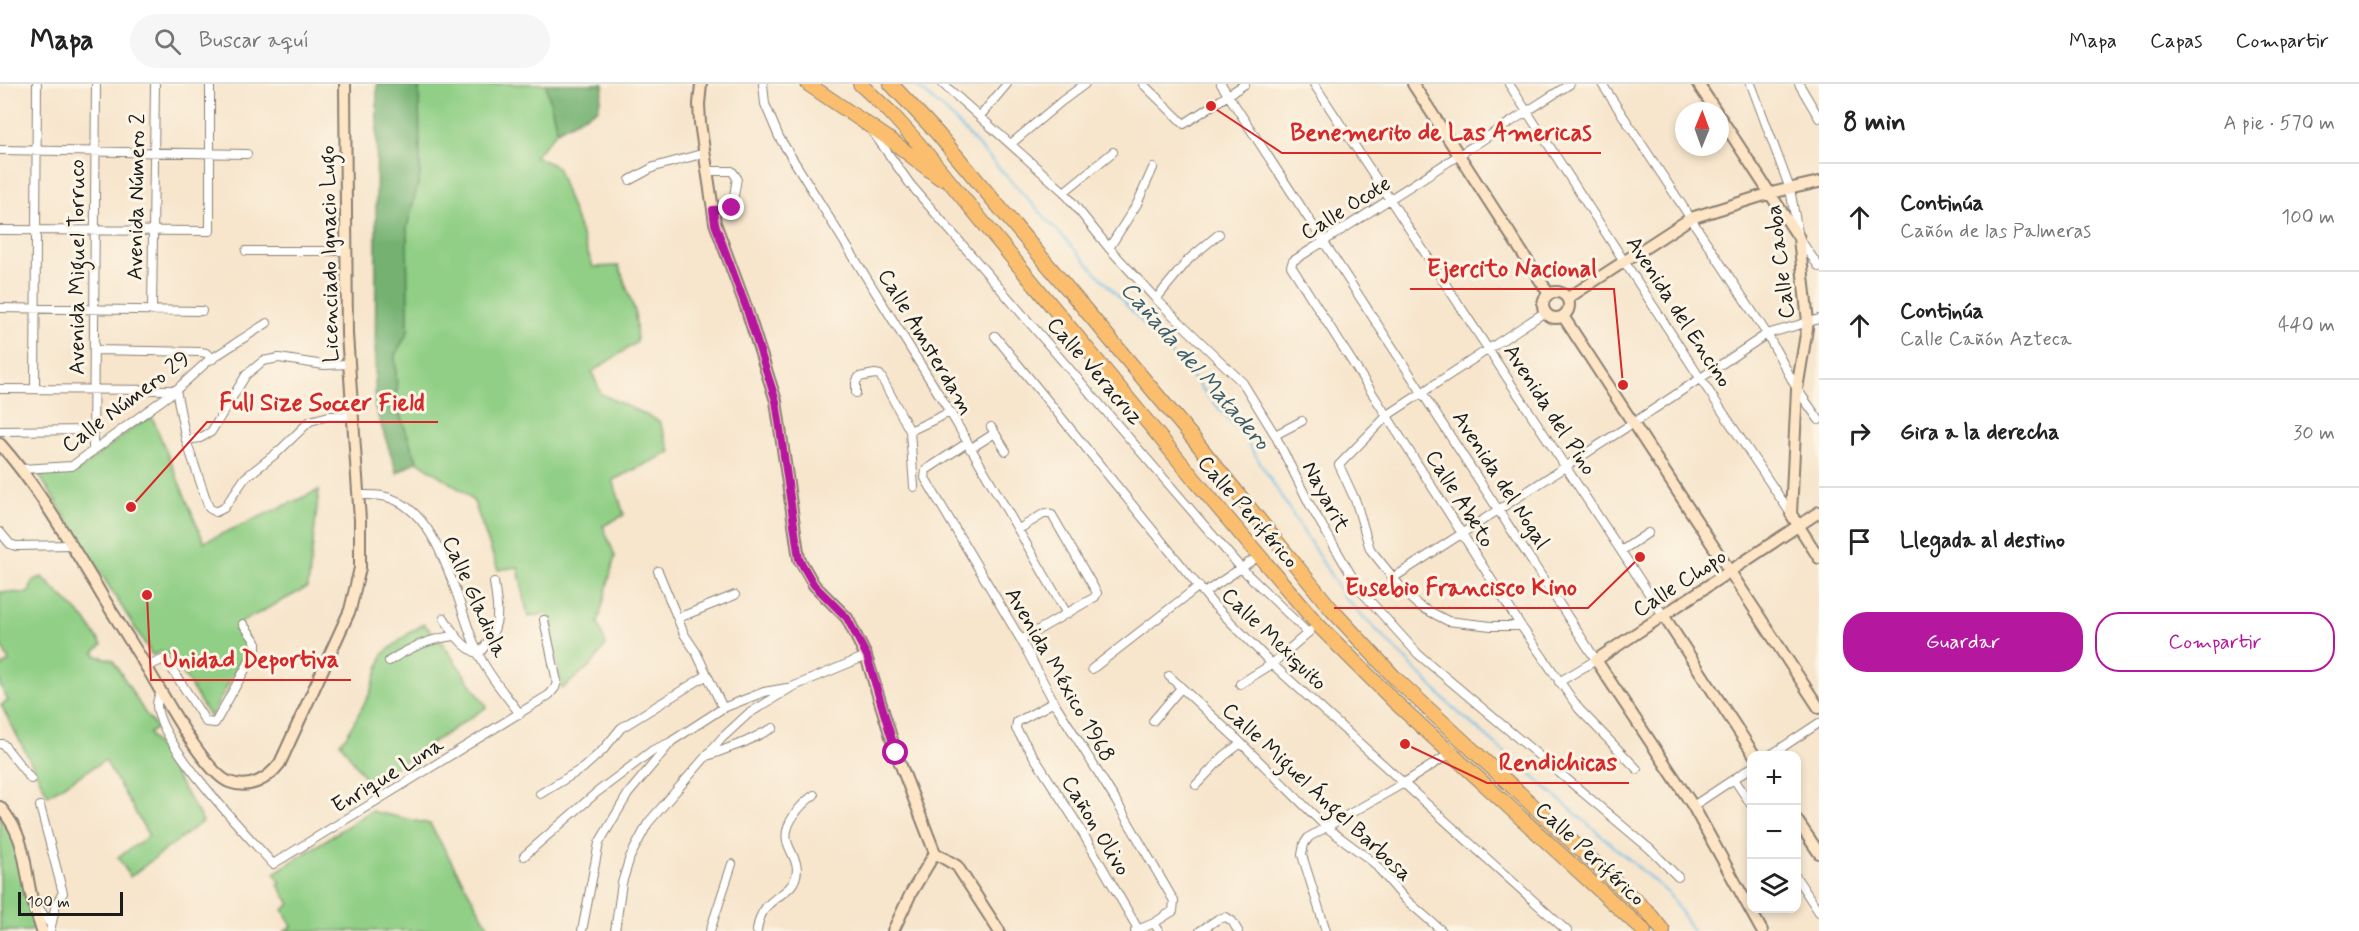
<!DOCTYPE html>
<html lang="es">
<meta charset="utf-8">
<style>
:root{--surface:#fff;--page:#f6f6f6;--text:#222;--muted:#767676;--line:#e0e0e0;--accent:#b5179e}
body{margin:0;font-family:Mynerve,sans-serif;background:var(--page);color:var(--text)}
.controls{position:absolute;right:18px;bottom:18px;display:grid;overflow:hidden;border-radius:12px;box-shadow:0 3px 9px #0003}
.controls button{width:54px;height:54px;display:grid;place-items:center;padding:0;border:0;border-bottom:2px solid var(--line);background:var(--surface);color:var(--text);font:30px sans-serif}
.compass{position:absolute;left:1675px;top:18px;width:54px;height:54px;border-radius:50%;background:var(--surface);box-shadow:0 3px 9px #0003;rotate:1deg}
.scale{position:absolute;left:18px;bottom:15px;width:105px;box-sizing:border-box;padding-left:6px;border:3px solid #1c1c1c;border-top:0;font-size:16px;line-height:21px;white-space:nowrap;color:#1c1c1c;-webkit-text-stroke:4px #fcf5e5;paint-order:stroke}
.stop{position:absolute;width:18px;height:18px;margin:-14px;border:4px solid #b5179e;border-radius:50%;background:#fff}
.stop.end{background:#b5179e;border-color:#fff;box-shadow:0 2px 6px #0008}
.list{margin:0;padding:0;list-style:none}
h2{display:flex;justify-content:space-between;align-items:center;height:78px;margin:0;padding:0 24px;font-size:26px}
h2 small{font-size:20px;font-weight:400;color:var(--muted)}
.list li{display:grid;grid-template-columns:39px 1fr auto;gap:18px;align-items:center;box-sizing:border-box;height:108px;padding:0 24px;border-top:2px solid var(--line)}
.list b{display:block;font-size:22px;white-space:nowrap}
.list p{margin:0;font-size:20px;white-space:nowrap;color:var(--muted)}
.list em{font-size:20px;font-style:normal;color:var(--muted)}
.actions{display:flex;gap:12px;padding:18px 24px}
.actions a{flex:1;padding:14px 0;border:2px solid var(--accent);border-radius:24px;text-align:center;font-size:21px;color:var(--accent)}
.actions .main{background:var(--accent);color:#fff}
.icon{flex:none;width:33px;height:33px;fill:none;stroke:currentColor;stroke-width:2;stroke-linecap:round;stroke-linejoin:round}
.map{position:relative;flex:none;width:1819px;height:847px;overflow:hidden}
header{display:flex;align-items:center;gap:36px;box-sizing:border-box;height:84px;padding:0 30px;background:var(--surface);border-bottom:2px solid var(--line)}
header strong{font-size:28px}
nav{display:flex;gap:33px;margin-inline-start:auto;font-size:21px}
.search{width:420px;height:54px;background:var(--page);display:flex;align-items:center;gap:15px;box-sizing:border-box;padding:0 21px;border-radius:33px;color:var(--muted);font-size:22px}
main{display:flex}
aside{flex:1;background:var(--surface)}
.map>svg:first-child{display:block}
.green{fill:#90cf85;stroke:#567650;stroke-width:1.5}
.forest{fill:#74b272;stroke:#486747;stroke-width:1.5}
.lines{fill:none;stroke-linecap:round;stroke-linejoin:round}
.stream{stroke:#6abfe7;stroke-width:2}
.street-casing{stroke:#8a8074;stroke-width:10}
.secondary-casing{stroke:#8a8074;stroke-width:14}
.highway-casing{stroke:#8a8074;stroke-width:16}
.street{stroke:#fff;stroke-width:8}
.secondary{stroke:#fde5c5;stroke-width:10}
.highway{stroke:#fbbe6e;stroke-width:14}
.route{stroke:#b5179e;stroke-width:8}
.labels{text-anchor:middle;stroke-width:6;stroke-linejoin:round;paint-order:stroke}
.street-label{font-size:22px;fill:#1c1c1c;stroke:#fcf5e5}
.water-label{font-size:24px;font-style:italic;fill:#3b5d6d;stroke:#fcf5e5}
.leader{fill:none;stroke:#d62828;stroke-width:2}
.callout-dot{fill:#d62828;stroke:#fcf5e5;stroke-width:2}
.callout-label{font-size:24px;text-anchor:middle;font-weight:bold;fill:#d62828;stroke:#fcf5e5;stroke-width:6;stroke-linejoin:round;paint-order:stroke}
</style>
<header>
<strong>Mapa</strong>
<div class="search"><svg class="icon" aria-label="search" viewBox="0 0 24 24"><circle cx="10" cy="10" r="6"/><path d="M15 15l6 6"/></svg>Buscar aquí</div>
<nav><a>Mapa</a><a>Capas</a><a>Compartir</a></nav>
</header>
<main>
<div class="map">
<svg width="1819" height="847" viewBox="0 0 1819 847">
<rect width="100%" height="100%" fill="#fcf5e5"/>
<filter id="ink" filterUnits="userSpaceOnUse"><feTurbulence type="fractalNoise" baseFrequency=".0167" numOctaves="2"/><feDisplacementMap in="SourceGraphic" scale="12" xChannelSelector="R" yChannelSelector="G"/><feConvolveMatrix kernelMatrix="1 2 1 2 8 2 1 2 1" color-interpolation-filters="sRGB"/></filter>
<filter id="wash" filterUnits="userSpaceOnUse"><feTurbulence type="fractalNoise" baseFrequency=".008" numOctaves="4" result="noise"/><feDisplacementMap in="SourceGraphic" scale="24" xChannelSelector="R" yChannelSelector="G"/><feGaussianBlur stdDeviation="1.35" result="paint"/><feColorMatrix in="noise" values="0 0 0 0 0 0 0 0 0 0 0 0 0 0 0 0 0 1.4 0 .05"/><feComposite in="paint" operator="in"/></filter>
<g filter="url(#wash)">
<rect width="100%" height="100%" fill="#f7e5cc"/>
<!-- green -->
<path class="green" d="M419,0h127l11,47 -22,25 22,11 36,100 26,-1 16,46 2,30 -45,30 9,22 58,27 12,31 -58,28 11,35 -21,11 12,30 -17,67 8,22 -14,19 -30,25 -15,-76 -19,4 -10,-50 -20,3 -24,-68 -9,-9 -48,-32 -19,-51 -3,-55 13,-23 -1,-105 13,-51z
M152,333l52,125 115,-52 -11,97 -70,37 12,20 -40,74 -38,-63 -11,-3 -9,3 -114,-182 39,-2 60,-46z
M42,493l43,42 17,26 -8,7 3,4 16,4 32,53 12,15 -8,5 54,88 -73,56 -12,-20 31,-21 -44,-76 -57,35 -47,-90 7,-4 -8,-16v-17l9,-7 -9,-19v-50l29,1 4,-13z
M424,540l16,16 47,67 -118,77 -29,-42 7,-7 23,-42 13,-39 26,-21z
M0,723l11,14 25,106 -6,4h-30z
M371,727l59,13 61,107h-206l7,-5 -9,-16 7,-6 -12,-19 3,-2 -7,-10z"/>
<!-- forest -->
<path class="forest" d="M377,0h42l1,92 -13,51 1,105 -13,23 3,55 19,51 -20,12 -22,-66z
M546,0h58l-6,25 -41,22z"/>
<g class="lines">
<!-- stream -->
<path class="stream" d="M914,0l33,28 224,241 73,84 101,161 107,109 216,186 25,38"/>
</g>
</g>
<g filter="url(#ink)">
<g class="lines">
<!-- street casing -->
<g class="street-casing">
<path id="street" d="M763,0l2,20 14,33 171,275 117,202
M943,0l121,108 45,56 47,51 87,84 32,52 35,70 50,85 58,64 232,195 28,28
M1143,0l41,40 61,-40
M1221,0l375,576 -37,22
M1314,0l349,531
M1509,0l191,294 91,136
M1570,0l-277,177 -2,5 230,360 58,83 58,60
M1602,0l165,250 30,55 22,31
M1751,0l39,105 9,49 20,29
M1799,0l20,34
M980,32l27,-32
M872,47l38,53 331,384 67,65
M1012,59l50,-42 23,-17
M0,66l247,4
M708,87h24l5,7 -5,30 -19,2
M630,96l24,-13 51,-14
M1064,108l49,-40
M0,146l210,1v-147
M1109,164l28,-44 16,-36
M246,167h100
M1156,215l33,-40 30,-25
M0,224l202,3
M152,227l3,-227
M995,252l217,267 60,61 295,267
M94,266l107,2 5,1 7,6
M0,305l176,1 10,50 23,68 7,4 8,-4 21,-30 34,-27 31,-30 19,-5h23
M35,305l2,-305
M856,309v-11l3,-5 16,-3 5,1 30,56 4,56
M991,343l15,24
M0,347l93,-1
M910,347l40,-19
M1275,351l27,-14
M186,356l14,-2 11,-6 35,-57 17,-14 16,-3 45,7 24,-1
M967,359l-41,27 -1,8 96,162 33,62 62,99 58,100 -1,10 -19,12 -19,8
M970,365l25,-16
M93,367l3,-367
M22,385l50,-3 104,-76 32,-29 59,-38
M359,411c10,0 21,-1 31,3 53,17 68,112 88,155 10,22 28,42 42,61
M1019,445l26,-16 7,2 45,78 -2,4 -74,43
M0,448l10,12 6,2 56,-1
M1621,467l27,-18
M658,487l26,63 12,18 27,56
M1393,494l240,-155 134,-89 52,-15
M1204,509l55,-37
M444,534c9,15 18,29 35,36 22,-27 20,-38 15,-72
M678,534l57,-23
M1521,542h-30l-43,-5 -29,-15 -11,-10 -38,-47 -14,-47 -17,-37 49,-50 157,-103
M389,577c20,-13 42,-23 66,-25
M146,583l16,-7 5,1 39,61 9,1 41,-73v-8l-13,-18
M1092,585l107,-83
M1169,592l72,67 85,84 47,35 32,37 37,32
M1240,600l32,-20 38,-33
M161,608c-2,5 -4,8 -4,13 0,36 90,130 116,159l276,-169 6,-7 2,-6 -13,-62
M1054,618l-37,20 -1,7 62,96 60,104
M1153,637l28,-33
M0,660h3l28,35
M710,671l35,-13 28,-14
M1769,672l50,-33
M1734,695l18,27
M1196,701l28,-29 17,-13
M540,710l43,-26 20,-18 18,-22 86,-53
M40,722l23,87 -7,11 -6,27
M1693,722l59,-39
M524,772l72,-63 57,-43 16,-7
M1796,793l23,35
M35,819l16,22
M1154,839l5,8
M582,847l17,-88 29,-49 44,-53 51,-33 41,-16 23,-4
M615,847l7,-48 8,-26 18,-34 74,-85 26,-24 44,-27 74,-31
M710,847l22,-67
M757,847c4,-37 33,-32 39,-55 4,-13 -6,-23 -9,-35 -4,-17 14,-37 27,-46
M1200,847l18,-12 8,-2 6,4 6,10
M1326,847l-24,-76 2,-11 5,-7 95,-54 47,-30"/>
</g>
<!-- secondary casing -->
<g class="secondary-casing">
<path id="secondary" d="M701,0l-2,20 1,19 15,100 31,84 30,94 23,158 15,26 33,33 19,38 30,97 39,100
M1413,0l136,210
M1698,0l18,27
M1720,33l79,121 9,84 -11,67 -6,125 28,44
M1543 221a13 13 0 1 1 26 0a13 13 0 1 1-26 0Z
M1568,214l123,-80 80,-25 48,-11
M1563,232l256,392
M0,360c38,43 67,94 97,143 16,28 34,54 50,81 16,26 57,104 82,114 21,8 39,-3 51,-19l70,-153 10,-42v-48l-13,-186 -2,-250
M1663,531l92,141
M0,723c27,32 23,55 32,92 3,11 7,22 10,32
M1796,735l23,34
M935,769l22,13 42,65
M893,847l18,-38 24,-40
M1762,847l-69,-125 -97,-146 223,-148"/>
</g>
<!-- highway casing -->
<g class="highway-casing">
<path id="highway" d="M808,0l84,57 48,37
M860,0l30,28 27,30 283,344 118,139 76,76 250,230
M891,0l46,49 251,299 144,178 64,69 252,233 15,19"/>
</g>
<!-- street -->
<use href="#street" class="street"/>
<!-- secondary -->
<use href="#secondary" class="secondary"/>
<!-- highway -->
<use href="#highway" class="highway"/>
</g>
</g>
<g class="lines" filter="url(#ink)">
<!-- route -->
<path class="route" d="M732,124l-19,2 2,14 31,83 30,94 23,158 15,26 33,33 20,38 29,97"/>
</g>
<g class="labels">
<!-- street labels -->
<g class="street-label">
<text transform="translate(135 113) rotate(-89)" y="8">Avenida Número 2</text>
<text transform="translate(1345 123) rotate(-32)" y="8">Calle Ocote</text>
<text transform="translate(328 170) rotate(-91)" y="8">Licenciado Ignacio Lugo</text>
<text transform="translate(1779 178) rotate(-97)" y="8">Calle Caoba</text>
<text transform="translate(76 183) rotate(-90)" y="8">Avenida Miguel Torruco</text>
<text transform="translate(1680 227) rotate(57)" y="8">Avenida del Encino</text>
<text transform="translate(927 257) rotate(59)" y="8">Calle Amsterdam</text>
<text transform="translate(1096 286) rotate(49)" y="8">Calle Veracruz</text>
<text transform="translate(125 317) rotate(-37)" y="8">Calle Número 29</text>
<text transform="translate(1551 325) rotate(57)" y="8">Avenida del Pino</text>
<text transform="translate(1502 395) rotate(57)" y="8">Avenida del Nogal</text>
<text transform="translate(1327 412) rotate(62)" y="8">Nayarit</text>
<text transform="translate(1461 414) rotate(58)" y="8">Calle Abeto</text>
<text transform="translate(1249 427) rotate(49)" y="8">Calle Periférico</text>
<text transform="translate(1679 498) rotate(-33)" y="8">Calle Chopo</text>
<text transform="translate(476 512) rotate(66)" y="8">Calle Gladiola</text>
<text transform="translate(1275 554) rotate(44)" y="8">Calle Mexiquito</text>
<text transform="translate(1061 590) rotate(60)" y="8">Avenida México 1968</text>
<text transform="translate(387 690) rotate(-31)" y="8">Enrique Luna</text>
<text transform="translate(1318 707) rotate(43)" y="8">Calle Miguel Ángel Barbosa</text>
<text transform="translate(1097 741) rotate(59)" y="8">Cañon Olivo</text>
<text transform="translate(1591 769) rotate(43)" y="8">Calle Periférico</text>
</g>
<!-- water labels -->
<g class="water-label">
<text transform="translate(1196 281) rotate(49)" y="8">Cañada del Matadero</text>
</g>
</g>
<!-- callouts -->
<path class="leader" d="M1211 22L1282 69H1601M1623 301L1614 205H1410M131 423L207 338H438M1640 473L1588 524H1334M147 511L151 596H351M1405 660L1487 699H1629"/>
<g class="callout-dot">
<circle cx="1211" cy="22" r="6"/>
<circle cx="1623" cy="301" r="6"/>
<circle cx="131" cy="423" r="6"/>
<circle cx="1640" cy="473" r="6"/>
<circle cx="147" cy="511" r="6"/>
<circle cx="1405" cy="660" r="6"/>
</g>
<g class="callout-label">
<text x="1441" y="56">Benemerito de Las Americas</text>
<text x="1512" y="192">Ejercito Nacional</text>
<text x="322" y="326">Full Size Soccer Field</text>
<text x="1461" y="511">Eusebio Francisco Kino</text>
<text x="251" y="583">Unidad Deportiva</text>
<text x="1558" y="686">Rendichicas</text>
</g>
</svg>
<div class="controls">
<button>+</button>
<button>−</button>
<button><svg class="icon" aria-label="layers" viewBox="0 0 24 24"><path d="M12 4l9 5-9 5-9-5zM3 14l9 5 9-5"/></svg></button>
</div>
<svg class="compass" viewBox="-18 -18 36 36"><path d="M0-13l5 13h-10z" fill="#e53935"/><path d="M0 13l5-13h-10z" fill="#767676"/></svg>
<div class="scale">100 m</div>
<div class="stop" style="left:896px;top:669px"></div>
<div class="stop end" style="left:732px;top:124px"></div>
</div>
<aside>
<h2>8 min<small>A pie · 570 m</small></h2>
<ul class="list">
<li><svg class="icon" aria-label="ahead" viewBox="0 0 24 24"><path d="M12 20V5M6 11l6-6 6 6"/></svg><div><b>Continúa</b><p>Cañón de las Palmeras</p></div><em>100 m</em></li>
<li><svg class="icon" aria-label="ahead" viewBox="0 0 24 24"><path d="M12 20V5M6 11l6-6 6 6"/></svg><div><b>Continúa</b><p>Calle Cañón Azteca</p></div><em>440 m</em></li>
<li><svg class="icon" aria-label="right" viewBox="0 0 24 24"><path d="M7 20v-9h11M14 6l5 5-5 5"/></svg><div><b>Gira a la derecha</b></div><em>30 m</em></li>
<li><svg class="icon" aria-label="arrive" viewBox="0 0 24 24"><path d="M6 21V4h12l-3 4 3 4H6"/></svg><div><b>Llegada al destino</b></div></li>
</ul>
<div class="actions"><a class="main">Guardar</a><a>Compartir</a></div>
</aside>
</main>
